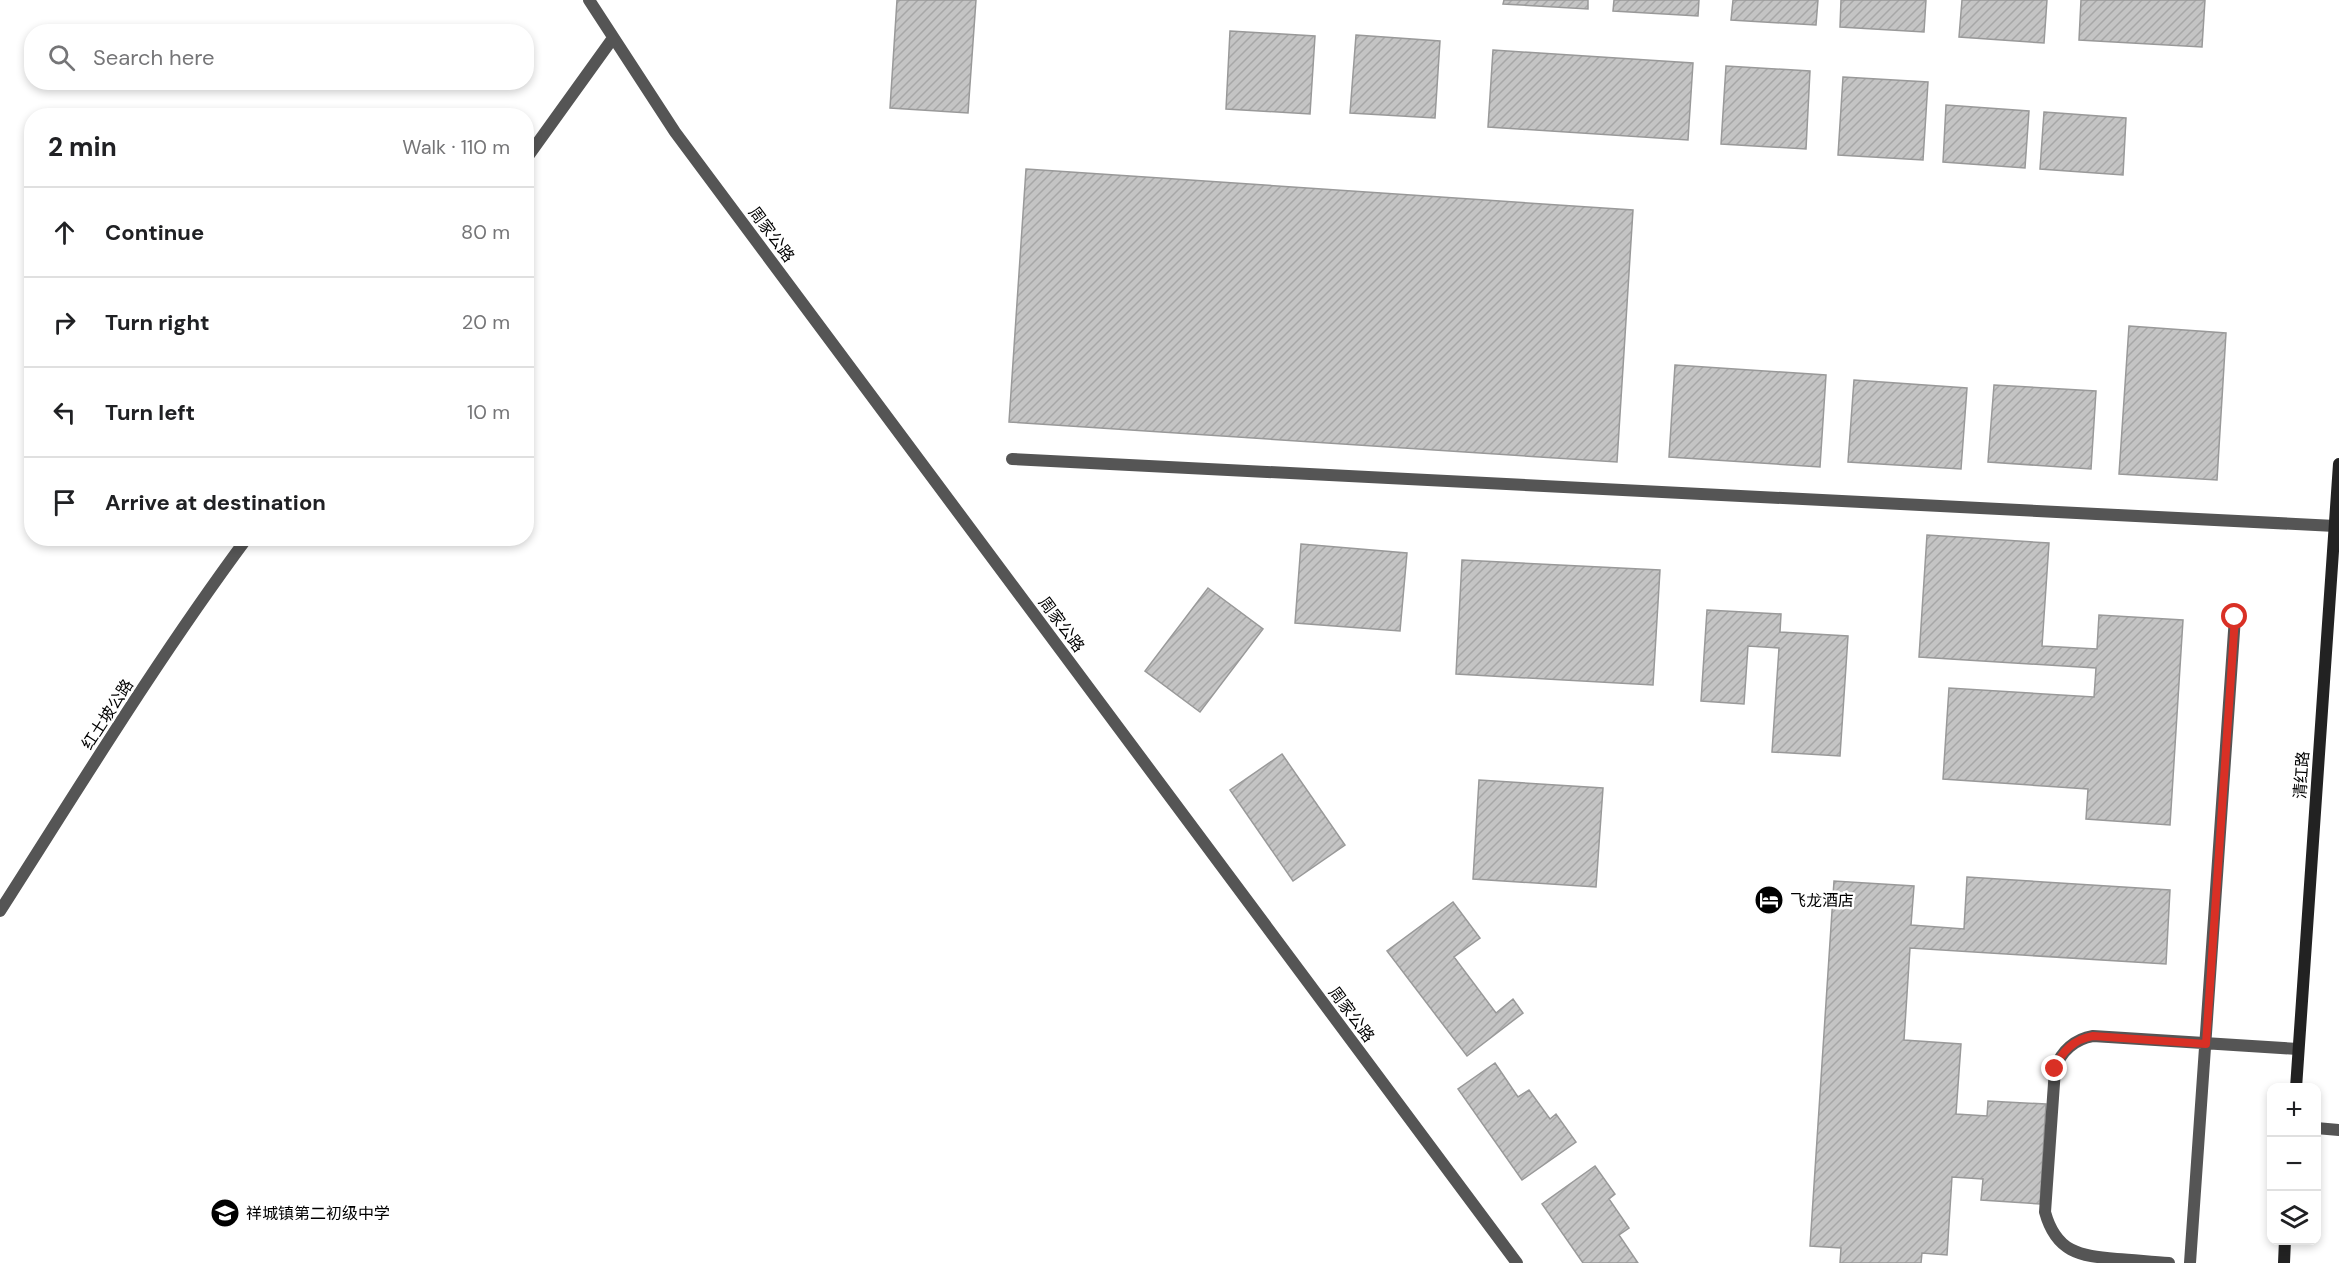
<!DOCTYPE html>
<meta charset="utf-8">
<style>
:root{--surface:#fff;--page:#f6f6f6;--text:#202124;--muted:#757577;--line:#e0e0e0}
body{margin:0;font-family:"DM Sans","Noto Sans SC",sans-serif;background:var(--page);color:var(--text)}
.controls{position:absolute;right:18px;bottom:18px;display:grid;overflow:hidden;border-radius:12px;box-shadow:0 3px 9px #0003}
.controls button{width:54px;height:54px;display:grid;place-items:center;padding:0;border:0;border-bottom:2px solid var(--line);background:var(--surface);color:var(--text);font:30px sans-serif}
.stop{position:absolute;width:18px;height:18px;margin:-14px;border:4px solid #d93025;border-radius:50%;background:#fff}
.stop.end{background:#d93025;border-color:#fff;box-shadow:0 2px 6px #0008}
.list{margin:0;padding:0;list-style:none}
h2{display:flex;justify-content:space-between;align-items:center;height:78px;margin:0;padding:0 24px;font-size:26px}
h2 small{font-size:20px;font-weight:400;color:var(--muted)}
.list li{display:grid;grid-template-columns:39px 1fr auto;gap:18px;align-items:center;box-sizing:border-box;height:90px;padding:0 24px;border-top:2px solid var(--line)}
.list b{display:block;font-size:22px;white-space:nowrap}
.list em{font-size:20px;font-style:normal;color:var(--muted)}
.icon{flex:none;width:33px;height:33px;fill:none;stroke:currentColor;stroke-width:2;stroke-linecap:round;stroke-linejoin:round}
.map{position:relative;flex:none;width:2339px;height:1263px;overflow:hidden}
.search{position:absolute;background:var(--surface);box-shadow:0 3px 9px #0003;left:24px;top:24px;width:510px;height:66px;display:flex;align-items:center;gap:15px;box-sizing:border-box;padding:0 21px;border-radius:24px;color:var(--muted);font-size:22px}
.panel{position:absolute;background:var(--surface);box-shadow:0 3px 9px #0003;left:24px;top:108px;width:510px;height:438px;border-radius:24px}
.map>svg:first-child{display:block}
.building{fill:url(#building-hatch);stroke:#999;stroke-width:1.5}
.lines{fill:none;stroke-linecap:round;stroke-linejoin:round}
.service{stroke:#555;stroke-width:12}
.minor{stroke:#555;stroke-width:12}
.secondary{stroke:#222;stroke-width:12}
.route{stroke:#d93025;stroke-width:8}
.labels{text-anchor:middle;stroke-width:5;stroke-linejoin:round;paint-order:stroke}
.street-label{font-size:16px;fill:#000;stroke:#fff}
.poi-label{font-size:16px;fill:#000;stroke:#fff;text-anchor:start}
</style>
<div class="map">
<svg width="2339" height="1263" viewBox="0 0 2339 1263">
<defs>
<pattern id="building-hatch" width="6" height="6" patternUnits="userSpaceOnUse" patternTransform="scale(1.5)"><rect width="6" height="6" fill="#c4c4c4"/><path d="M-1 1l2-2M0 6l6-6M5 7l2-2" fill="none" stroke="#a7a7a7"/></pattern>
</defs>
<rect width="100%" height="100%" fill="#fff"/>
<!-- building -->
<path class="building" d="M897,0h79l-8,113 -78,-5z
M1504,0h84v9l-85,-5z
M1614,0h85l-1,16 -85,-5z
M1733,0h85l-2,25 -85,-5z
M1841,0h85l-2,32 -84,-5z
M1962,0h85l-3,43 -85,-6z
M2081,0h124l-3,47 -123,-7z
M1230,31l85,5 -5,78 -84,-5z
M1356,35l84,6 -5,77 -85,-5z
M1493,50l200,13 -5,77 -200,-13z
M1726,66l84,5 -4,78 -85,-5z
M1843,77l85,5 -5,78 -85,-5z
M1946,105l83,6 -4,57 -82,-6z
M2044,112l82,6 -3,57 -83,-6z
M1026,169l607,41 -16,252 -608,-40z
M2129,326l97,7 -9,147 -98,-6z
M1675,365l151,10 -6,92 -151,-10z
M1854,380l113,8 -6,81 -113,-7z
M1994,385l102,6 -5,78 -103,-7z
M1927,535l122,8 -7,103 55,3 2,-34 84,5 -13,205 -84,-6 2,-30 -145,-10 6,-91 145,9 2,-29 -177,-11z
M1301,544l106,9 -7,78 -105,-8z
M1462,560l198,10 -7,115 -197,-11z
M1208,588l55,41 -63,83 -55,-41z
M1707,610l74,4 -1,18 68,4 -8,120 -68,-4 7,-104 -31,-2 -4,58 -43,-3z
M1282,754l63,91 -52,36 -63,-91z
M1479,780l124,8 -7,99 -123,-8z
M1967,877l203,13 -4,74 -256,-16 -6,92 57,4 -5,70 31,2 1,-15 58,3 -6,100 -59,-4 2,-21 -31,-2 -5,78 -25,-2 -1,10h-81l1,-15 -31,-2 24,-365 80,5 -3,39 53,4z
M1453,902l27,36 -26,19 42,56 17,-14 10,14 -56,43 -80,-105z
M1495,1063l23,34 11,-7 21,29 6,-5 20,28 -54,38 -64,-91z
M1595,1166l20,28 -6,5 20,29 -10,7 19,28h-55l-41,-59z"/>
<g class="lines">
<!-- service -->
<path class="service" d="M2169,1263c-17,-1 -35,-3 -52,-4 -38,-3 -61,-7 -72,-47l10,-143c6,-18 20,-30 38,-33l205,13
M2190,1263l45,-646"/>
<!-- minor -->
<path class="minor" d="M589,0l86,132 842,1131
M526,159l87,-121
M1012,459l1323,67
M0,911c80,-125 158,-253 247,-373
M2316,1128l23,2"/>
<!-- secondary -->
<path class="secondary" d="M2296,1088l43,-624
M2284,1263l1,-23"/>
</g>
<g class="lines">
<!-- route -->
<path class="route" d="M2055,1069c6,-18 20,-30 38,-33l113,8 29,-427"/>
</g>
<!-- icons -->
<defs>
<g id="hotel-disc" transform="scale(1.5)"><circle r="9.5" fill="#000" stroke="#fff"/><path d="M-6-4.5h1.5V1H6V5H4.5V3h-9V5H-6ZM-4 0a1.8 1.8 0 1 1 3.6 0ZM.5 0V-2.5h3Q6-2.5 6 0Z" fill="#fff"/></g>
<g id="school-disc" transform="scale(1.5)"><circle r="9.5" fill="#000" stroke="#fff"/><path d="M0-5L7-2L0 1L-7-2ZM-4 1L0 2.5L4 1V4Q0 6-4 4Z" fill="#fff"/></g>
</defs>
<g fill-rule="evenodd">
<use href="#hotel-disc" x="1769" y="900"/>
<use href="#school-disc" x="225" y="1213"/>
</g>
<g class="labels">
<!-- street labels -->
<g class="street-label">
<text transform="translate(772 234) rotate(53)" y="6">周家公路</text>
<text transform="translate(1062 624) rotate(53)" y="6">周家公路</text>
<text transform="translate(107 714) rotate(-57)" y="6">红土坡公路</text>
<text transform="translate(2301 775) rotate(-86)" y="6">清红路</text>
<text transform="translate(1352 1014) rotate(53)" y="6">周家公路</text>
</g>
<!-- poi labels -->
<g class="poi-label">
<text x="1790" y="906">飞龙酒店</text>
<text x="246" y="1219">祥城镇第二初级中学</text>
</g>
</g>
</svg>
<div class="controls">
<button>+</button>
<button>−</button>
<button><svg class="icon" aria-label="layers" viewBox="0 0 24 24"><path d="M12 4l9 5-9 5-9-5zM3 14l9 5 9-5"/></svg></button>
</div>
<div class="stop" style="left:2235px;top:617px"></div>
<div class="stop end" style="left:2055px;top:1069px"></div>
<div class="search"><svg class="icon" aria-label="search" viewBox="0 0 24 24"><circle cx="10" cy="10" r="6"/><path d="M15 15l6 6"/></svg>Search here</div>
<section class="panel">
<h2>2 min<small>Walk · 110 m</small></h2>
<ul class="list">
<li><svg class="icon" aria-label="ahead" viewBox="0 0 24 24"><path d="M12 20V5M6 11l6-6 6 6"/></svg><div><b>Continue</b></div><em>80 m</em></li>
<li><svg class="icon" aria-label="right" viewBox="0 0 24 24"><path d="M7 20v-9h11M14 6l5 5-5 5"/></svg><div><b>Turn right</b></div><em>20 m</em></li>
<li><svg class="icon" aria-label="left" viewBox="0 0 24 24"><path d="M17 20v-9H6M10 6l-5 5 5 5"/></svg><div><b>Turn left</b></div><em>10 m</em></li>
<li><svg class="icon" aria-label="arrive" viewBox="0 0 24 24"><path d="M6 21V4h12l-3 4 3 4H6"/></svg><div><b>Arrive at destination</b></div></li>
</ul>
</section>
</div>
